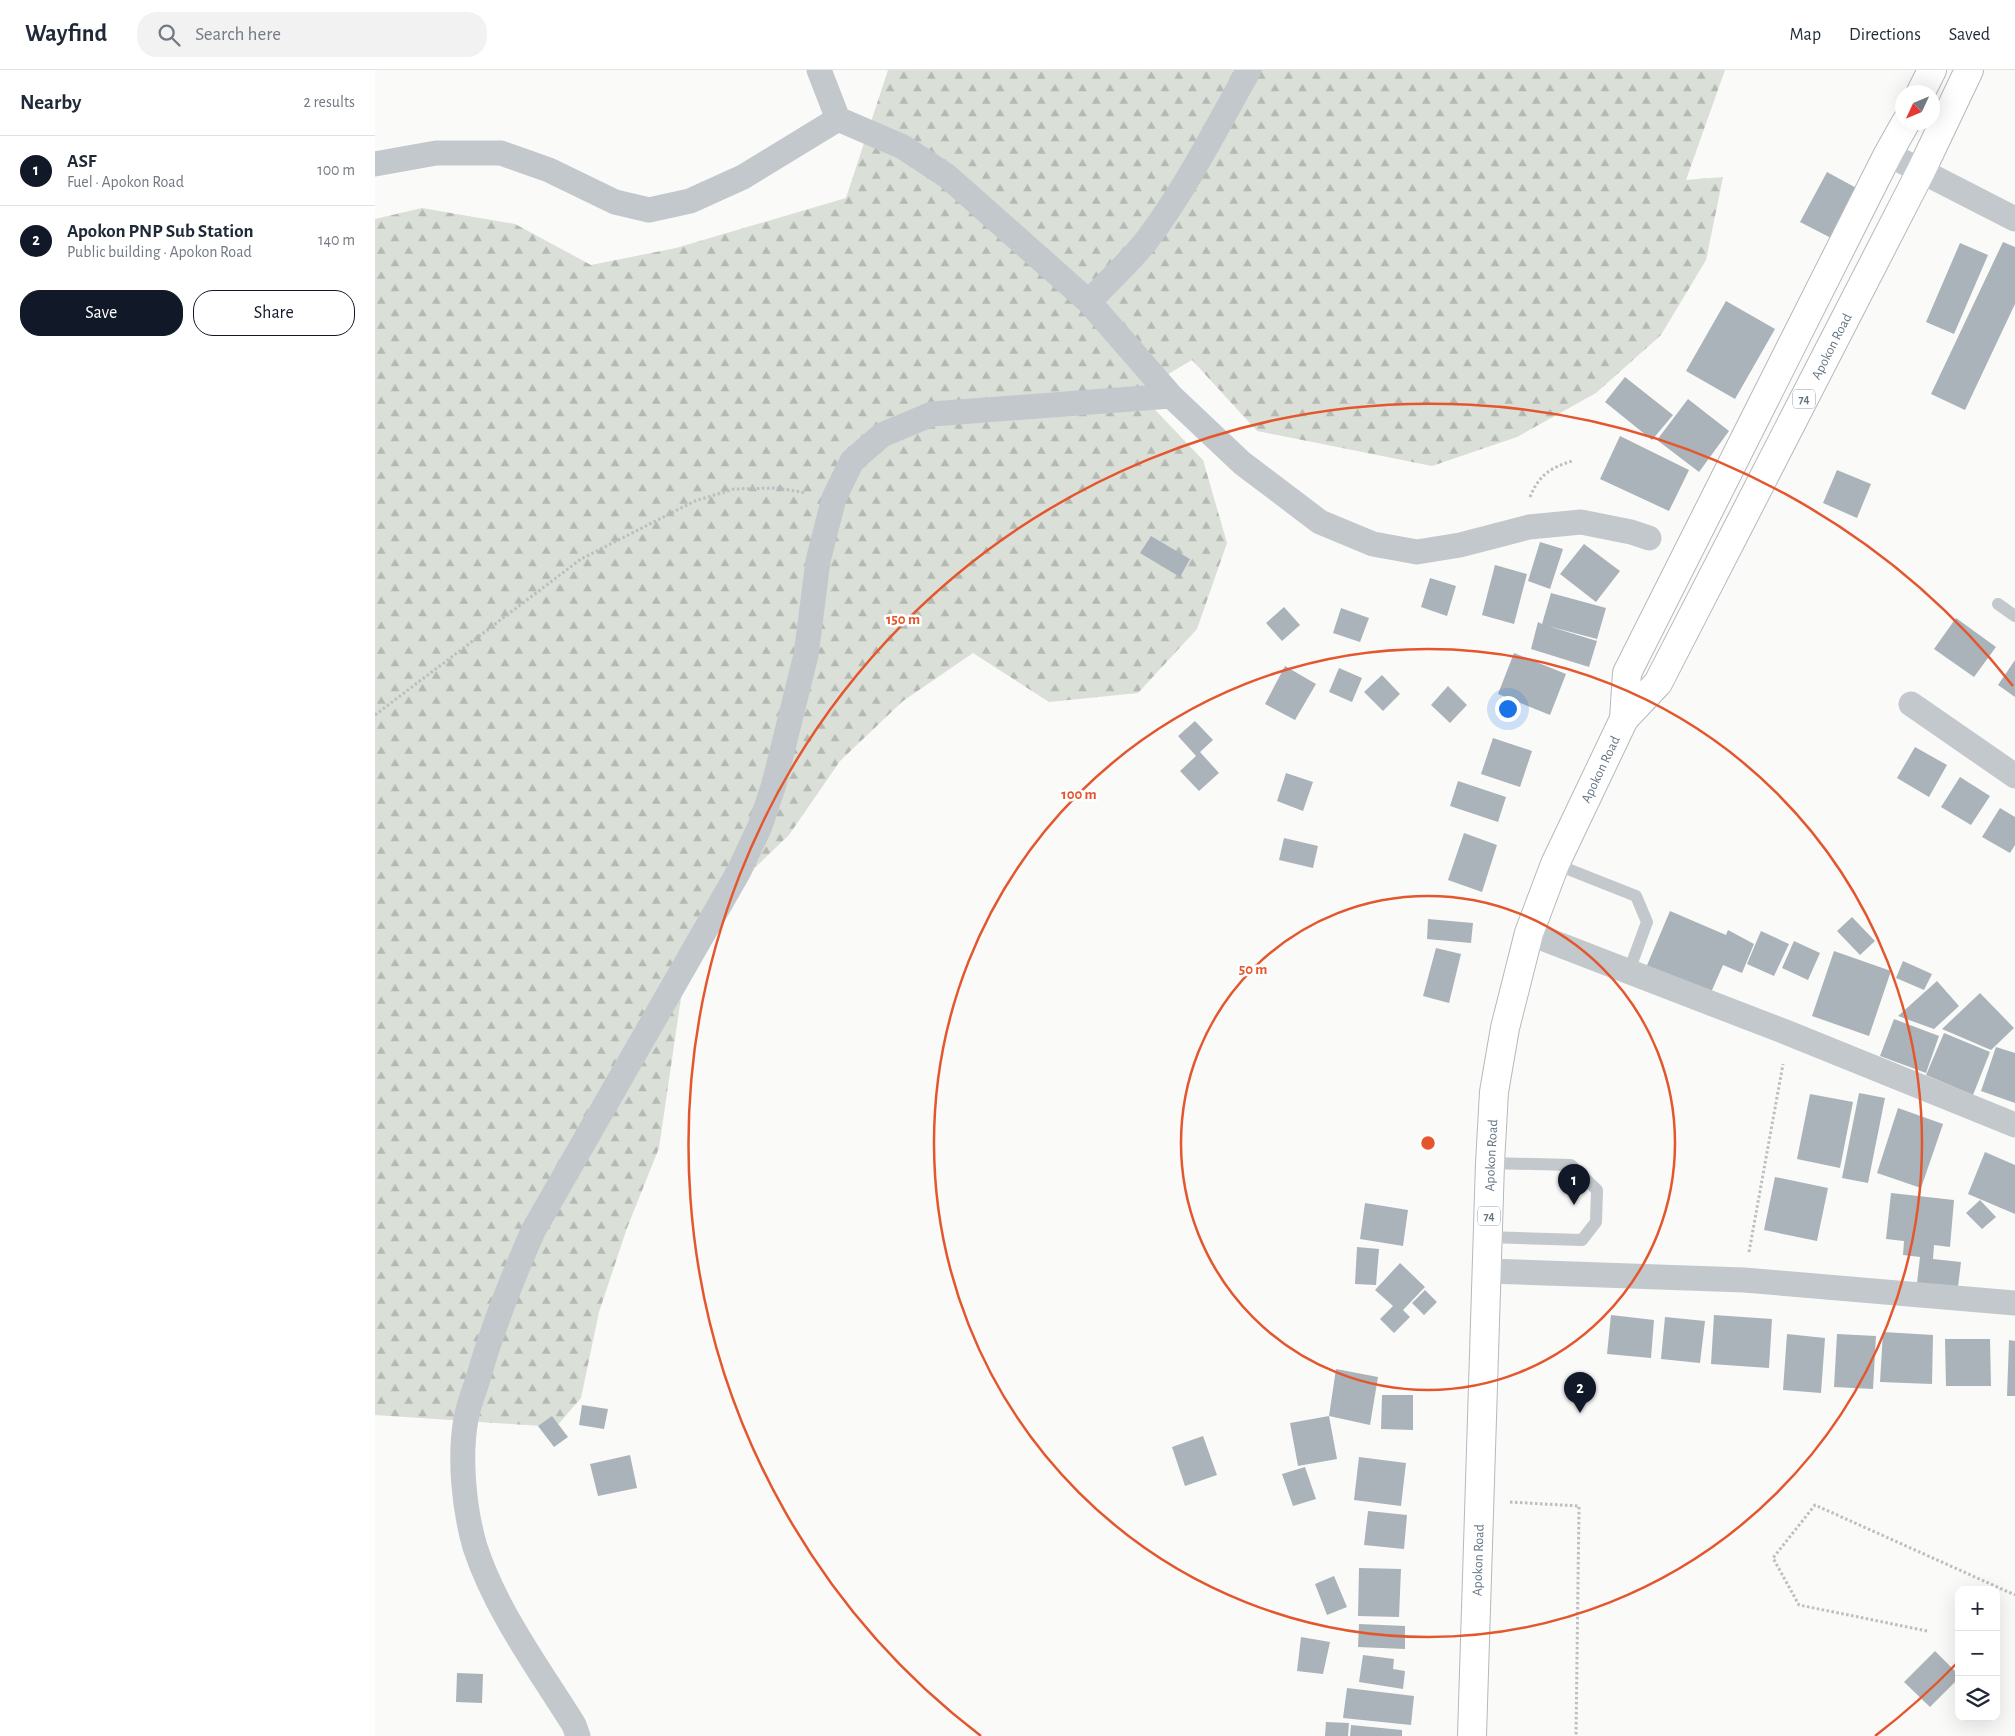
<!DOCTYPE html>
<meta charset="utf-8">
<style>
:root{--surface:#fff;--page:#f2f2f3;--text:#1f2937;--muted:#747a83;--line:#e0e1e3;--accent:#111827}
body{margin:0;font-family:"Alegreya Sans",sans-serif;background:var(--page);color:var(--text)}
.controls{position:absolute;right:15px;bottom:15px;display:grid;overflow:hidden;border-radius:10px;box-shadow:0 5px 20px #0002}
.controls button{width:45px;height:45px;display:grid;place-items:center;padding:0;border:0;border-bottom:1px solid var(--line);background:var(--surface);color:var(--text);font:25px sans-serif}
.compass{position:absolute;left:1520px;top:15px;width:45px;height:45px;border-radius:50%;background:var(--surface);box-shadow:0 5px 20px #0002;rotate:226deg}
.you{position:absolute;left:1132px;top:638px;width:18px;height:18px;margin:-12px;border:4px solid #fff;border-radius:50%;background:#1a73e8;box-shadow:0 0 0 8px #1a73e833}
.badge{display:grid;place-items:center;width:32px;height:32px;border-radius:50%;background:var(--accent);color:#fff;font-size:16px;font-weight:700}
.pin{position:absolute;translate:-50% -41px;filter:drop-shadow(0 1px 2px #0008)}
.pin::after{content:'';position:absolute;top:26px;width:18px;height:15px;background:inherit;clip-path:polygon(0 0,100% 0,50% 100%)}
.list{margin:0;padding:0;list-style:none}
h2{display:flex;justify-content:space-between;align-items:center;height:65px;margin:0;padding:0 20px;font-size:21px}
h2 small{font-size:16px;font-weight:400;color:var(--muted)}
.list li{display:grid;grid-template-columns:32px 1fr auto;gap:15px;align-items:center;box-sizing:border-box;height:70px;padding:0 20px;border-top:1px solid var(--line)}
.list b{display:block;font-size:19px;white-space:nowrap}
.list p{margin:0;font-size:16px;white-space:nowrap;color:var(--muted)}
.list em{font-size:16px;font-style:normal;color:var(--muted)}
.actions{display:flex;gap:10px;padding:15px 20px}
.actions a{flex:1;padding:11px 0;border:1px solid var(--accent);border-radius:20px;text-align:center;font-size:18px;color:var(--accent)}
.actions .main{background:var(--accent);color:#fff}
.icon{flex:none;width:28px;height:28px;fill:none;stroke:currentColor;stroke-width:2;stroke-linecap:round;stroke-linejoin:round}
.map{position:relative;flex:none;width:1640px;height:1666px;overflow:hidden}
header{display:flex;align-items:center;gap:30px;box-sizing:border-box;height:70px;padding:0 25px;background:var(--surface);border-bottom:1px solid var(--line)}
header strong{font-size:24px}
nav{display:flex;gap:28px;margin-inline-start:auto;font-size:18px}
.search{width:350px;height:45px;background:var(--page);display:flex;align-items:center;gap:12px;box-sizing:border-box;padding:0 18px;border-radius:20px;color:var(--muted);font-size:19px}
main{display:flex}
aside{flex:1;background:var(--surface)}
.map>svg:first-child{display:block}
.forest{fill:url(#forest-firs)}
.building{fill:#aab3b9}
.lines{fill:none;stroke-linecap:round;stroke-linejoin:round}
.highway-casing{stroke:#b4b9bd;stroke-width:30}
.path{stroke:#bbbfc2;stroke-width:3;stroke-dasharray:2.5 2.5;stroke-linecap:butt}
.lane{stroke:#c3c8cc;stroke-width:12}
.street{stroke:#c3c8cc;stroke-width:25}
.highway{stroke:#fff;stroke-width:28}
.ring{fill:none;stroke:#e4572e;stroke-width:2.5}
.labels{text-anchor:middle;stroke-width:5;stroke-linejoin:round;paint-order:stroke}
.shield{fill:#fff;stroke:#939fa8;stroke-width:1}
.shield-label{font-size:12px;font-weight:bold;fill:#657683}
.street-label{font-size:14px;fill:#657683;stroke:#fff}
.centre{fill:#e4572e;stroke:#fff;stroke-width:2.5}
.ring-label{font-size:15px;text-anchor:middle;font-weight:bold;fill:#e4572e;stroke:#fff;stroke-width:5;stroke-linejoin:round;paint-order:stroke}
</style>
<header>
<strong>Wayfind</strong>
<div class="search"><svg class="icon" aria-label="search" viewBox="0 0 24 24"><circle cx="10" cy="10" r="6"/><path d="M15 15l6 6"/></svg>Search here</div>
<nav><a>Map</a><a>Directions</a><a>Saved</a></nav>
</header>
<main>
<aside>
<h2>Nearby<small>2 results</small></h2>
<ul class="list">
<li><span class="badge">1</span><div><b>ASF</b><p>Fuel · Apokon Road</p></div><em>100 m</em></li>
<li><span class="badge">2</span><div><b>Apokon PNP Sub Station</b><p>Public building · Apokon Road</p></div><em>140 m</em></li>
</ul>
<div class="actions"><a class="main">Save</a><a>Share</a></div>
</aside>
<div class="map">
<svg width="1640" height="1666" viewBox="0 0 1640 1666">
<defs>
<pattern id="forest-firs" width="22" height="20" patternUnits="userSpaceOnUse" patternTransform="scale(1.25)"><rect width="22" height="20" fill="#dadfd7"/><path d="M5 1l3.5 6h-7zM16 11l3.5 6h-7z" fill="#b4b9b4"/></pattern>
</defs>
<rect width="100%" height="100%" fill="#fafaf8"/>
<!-- forest -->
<path class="forest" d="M513,0h837l-39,110 37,-3 -17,83 -45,75 -65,58 -79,44 -85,29 -175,-35 -65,-71 -54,32 65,68 24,83 -30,86 -59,64 -89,9 -76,-49 -70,48 -63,60 -51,74 -67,64 -38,78 -25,171 -32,80 -28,84 -18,86 -25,29 -181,-12v-1196l47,-11 93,16 76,41 85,-17 170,-50z"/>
<!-- building -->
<path class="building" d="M1452,102l33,18 -27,49 -33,-17z
M1628,172l12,5v57l-50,106 -34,-16z
M1585,173l28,12 -34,79 -28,-12z
M1351,231l49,28 -40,70 -49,-28z
M1250,307l48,38 -21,25 -47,-38z
M1313,329l41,32 -30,41 -42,-32z
M1245,366l69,34 -20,41 -69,-32z
M1462,400l34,14 -14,34 -34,-15z
M776,466l39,23 -10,18 -40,-24z
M1165,472l23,7 -13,40 -22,-8z
M1209,474l36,27 -24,31 -36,-28z
M1120,495l32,9 -13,50 -32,-9z
M1055,508l26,8 -9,30 -26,-9z
M1176,523l55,15 -9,31 -49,-13 49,15 -8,26 -58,-18 7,-27 4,2z
M909,537l16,18 -18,16 -16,-18z
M966,538l28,10 -9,24 -27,-9z
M1581,548l40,29 -22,30 -40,-28z
M1139,583l52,21 -16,41 -52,-21z
M1640,590v37l-17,-12z
M910,596l31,18 -21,36 -30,-16z
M964,598l23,10 -10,24 -23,-10z
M1007,605l18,19 -17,17 -19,-19z
M1073,616l19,19 -17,18 -19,-18z
M820,651l18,19 -13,12 19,21 -20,18 -19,-20 16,-15 -18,-20z
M1118,668l39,13 -12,36 -39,-13z
M1540,677l32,18 -18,32 -32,-19z
M911,703l27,9 -10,29 -26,-10z
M1585,707l30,19 -19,29 -30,-18z
M1083,711l48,16 -8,25 -48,-16z
M1625,738l15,9v28l-5,8 -28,-16z
M1089,763l33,12 -15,47 -34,-12z
M909,768l34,8 -5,22 -34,-8z
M1295,841l56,24 2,-5 26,14 -12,29 -19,-8 -14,32 -64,-27z
M1477,847l23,24 -15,14 -23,-24z
M1053,849l45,4 -2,20 -44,-4z
M1386,861l28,13 -15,32 -27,-12z
M1419,871l26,12 -12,27 -26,-12z
M1061,878l25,6 -12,49 -26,-7z
M1459,881l57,20 -22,65 -57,-20z
M1528,891l29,13 -8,16 -28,-12z
M1562,911l22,25 -25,23 -36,-13z
M1605,923l34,35 -23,22 -49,-21z
M1519,949l45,17 -13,37 -46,-17z
M1569,963l46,19 -17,43 -47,-20z
M1621,977l19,6v50l-34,-12z
M1484,1023l26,5 -17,85 -26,-5z
M1435,1024l43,8 -13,66 -43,-9z
M1523,1038l45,16 -22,64 -44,-15z
M1610,1082l30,13v49l-47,-20z
M1400,1107l53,11 -11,53 -53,-11z
M1516,1123l63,7 -4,47 -16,-2 -1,14 28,3 -3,25 -41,-4 3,-26 -17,-2 1,-14 -18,-2z
M1605,1130l16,17 -14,12 -16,-16z
M990,1133l43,7 -5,36 -43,-7z
M982,1177l22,2 -3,36 -21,-1z
M1025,1193l25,24 -22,23 7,7 -16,16 -14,-14 13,-13 -18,-16z
M1050,1220l12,12 -13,13 -12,-12z
M1236,1245l43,5 -3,38 -44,-4z
M1339,1245l58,4 -3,49 -58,-4z
M1290,1247l40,4 -5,42 -39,-4z
M1508,1262l50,3 -1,49 -52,-2z
M1412,1264l38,4 -4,55 -38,-3z
M1462,1264l39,2 -3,53 -39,-2z
M1570,1269h45l1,47h-45z
M1634,1270l6,1v55h-8z
M961,1299l42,8 -8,48 -41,-9z
M1007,1325h31v35l-32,-1z
M207,1335l26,4 -4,20 -25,-4z
M177,1346l16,21 -14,10 -16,-21z
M954,1346l8,43 -39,7 -8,-43z
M828,1366l14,39 -32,11 -13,-39z
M255,1385l7,33 -39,8 -8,-32z
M984,1387l47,6 -5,43 -47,-6z
M930,1397l11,32 -23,7 -11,-32z
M993,1441l39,4 -3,34 -40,-4z
M984,1498l42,1 -2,48 -41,-1z
M959,1506l13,31 -20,8 -12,-31z
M984,1554l46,2v23l-47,-2z
M926,1567l29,5 -7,32 -26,-3z
M1560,1581l24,24v3l-29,29 -26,-25z
M988,1585l31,4 -1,10 12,2 -2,18 -44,-7z
M82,1603l26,1 -1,29 -26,-1z
M972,1618l67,8 -3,29 -68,-7z
M951,1652l23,1 -1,13h-23z
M976,1655l51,5v6h-52z"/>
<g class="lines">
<!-- highway casing -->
<g class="highway-casing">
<g id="highway">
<path d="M1546,22l11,-22"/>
<path d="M1249,649l3,-46 261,-519 18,-32"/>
<path id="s1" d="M1097,1666l18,-573 4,-71 11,-64 24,-95 26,-69 69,-145 34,-36 263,-512 48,-101"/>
</g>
</g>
<!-- path -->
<path class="path" d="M1155,427c9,-22 20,-29 42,-36
M0,645l206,-156 114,-58 39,-12 44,-1 28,5
M1374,1182l34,-188
M1135,1432l69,4 -3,230
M1552,1561l-128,-26 -26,-47 42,-53 200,90"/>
<!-- lane -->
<path class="lane" d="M1623,534l17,12
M1180,794l81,32 11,26 -18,49
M1113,1167l94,3 14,-18 1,-32 -26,-25 -81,-2"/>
<!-- street -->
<path class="street" d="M444,0l19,49 65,28 44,29 142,126 82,94 71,67 78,59 53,22 44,8 43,-7 69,-18 52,-5 50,10 18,6
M1513,84l127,65
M0,94l61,-11h65l48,17 66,32 34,8 41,-9 53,-24 95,-58
M714,232c19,-21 41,-40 58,-62 40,-53 69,-112 102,-170
M1536,634l104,72
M1154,863l259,100 227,92
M1112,1201l257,9 271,23
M203,1666l-4,-11c-35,-56 -78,-114 -99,-178 -11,-38 -16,-89 -9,-128 2,-13 8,-27 12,-40 14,-51 34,-100 55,-148l206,-360 21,-45 14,-42 32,-129 12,-94 16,-63 18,-37 30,-26 50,-21 239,-18"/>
<!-- highway -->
<use href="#highway" class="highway"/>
</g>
<!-- distance rings -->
<g class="ring">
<circle cx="1053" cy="1073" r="247"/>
<circle cx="1053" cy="1073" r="494"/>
<path d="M1582 1593A742 742 0 0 1 1500 1666M606 1666A742 742 0 1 1 1638 616"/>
</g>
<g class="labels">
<!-- shield labels -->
<g class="shield">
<rect x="1418" y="319.5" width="22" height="19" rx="4"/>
<rect x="1103" y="1136.5" width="22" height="19" rx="4"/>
</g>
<g class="shield-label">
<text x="1429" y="333">74</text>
<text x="1114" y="1150">74</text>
</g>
<!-- street labels -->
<g class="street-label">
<text dy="5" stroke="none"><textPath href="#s1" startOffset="1470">Apokon Road</textPath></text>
<text dy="5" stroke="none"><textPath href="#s1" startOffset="986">Apokon Road</textPath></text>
<text dy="5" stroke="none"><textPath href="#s1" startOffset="581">Apokon Road</textPath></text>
<text dy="5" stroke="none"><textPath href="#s1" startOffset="176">Apokon Road</textPath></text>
</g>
</g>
<circle cx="1053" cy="1073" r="8" class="centre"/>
<g class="ring-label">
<text x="528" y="554">150 m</text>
<text x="704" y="729">100 m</text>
<text x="878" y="904">50 m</text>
</g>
</svg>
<div class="controls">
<button>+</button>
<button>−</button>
<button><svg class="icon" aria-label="layers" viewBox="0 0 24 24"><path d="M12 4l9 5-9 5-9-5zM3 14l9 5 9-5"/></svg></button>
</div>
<svg class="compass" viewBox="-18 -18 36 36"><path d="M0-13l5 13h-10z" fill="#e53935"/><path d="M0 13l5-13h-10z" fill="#747a83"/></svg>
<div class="you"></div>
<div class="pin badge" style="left:1199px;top:1135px">1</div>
<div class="pin badge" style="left:1205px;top:1343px">2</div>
</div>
</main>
